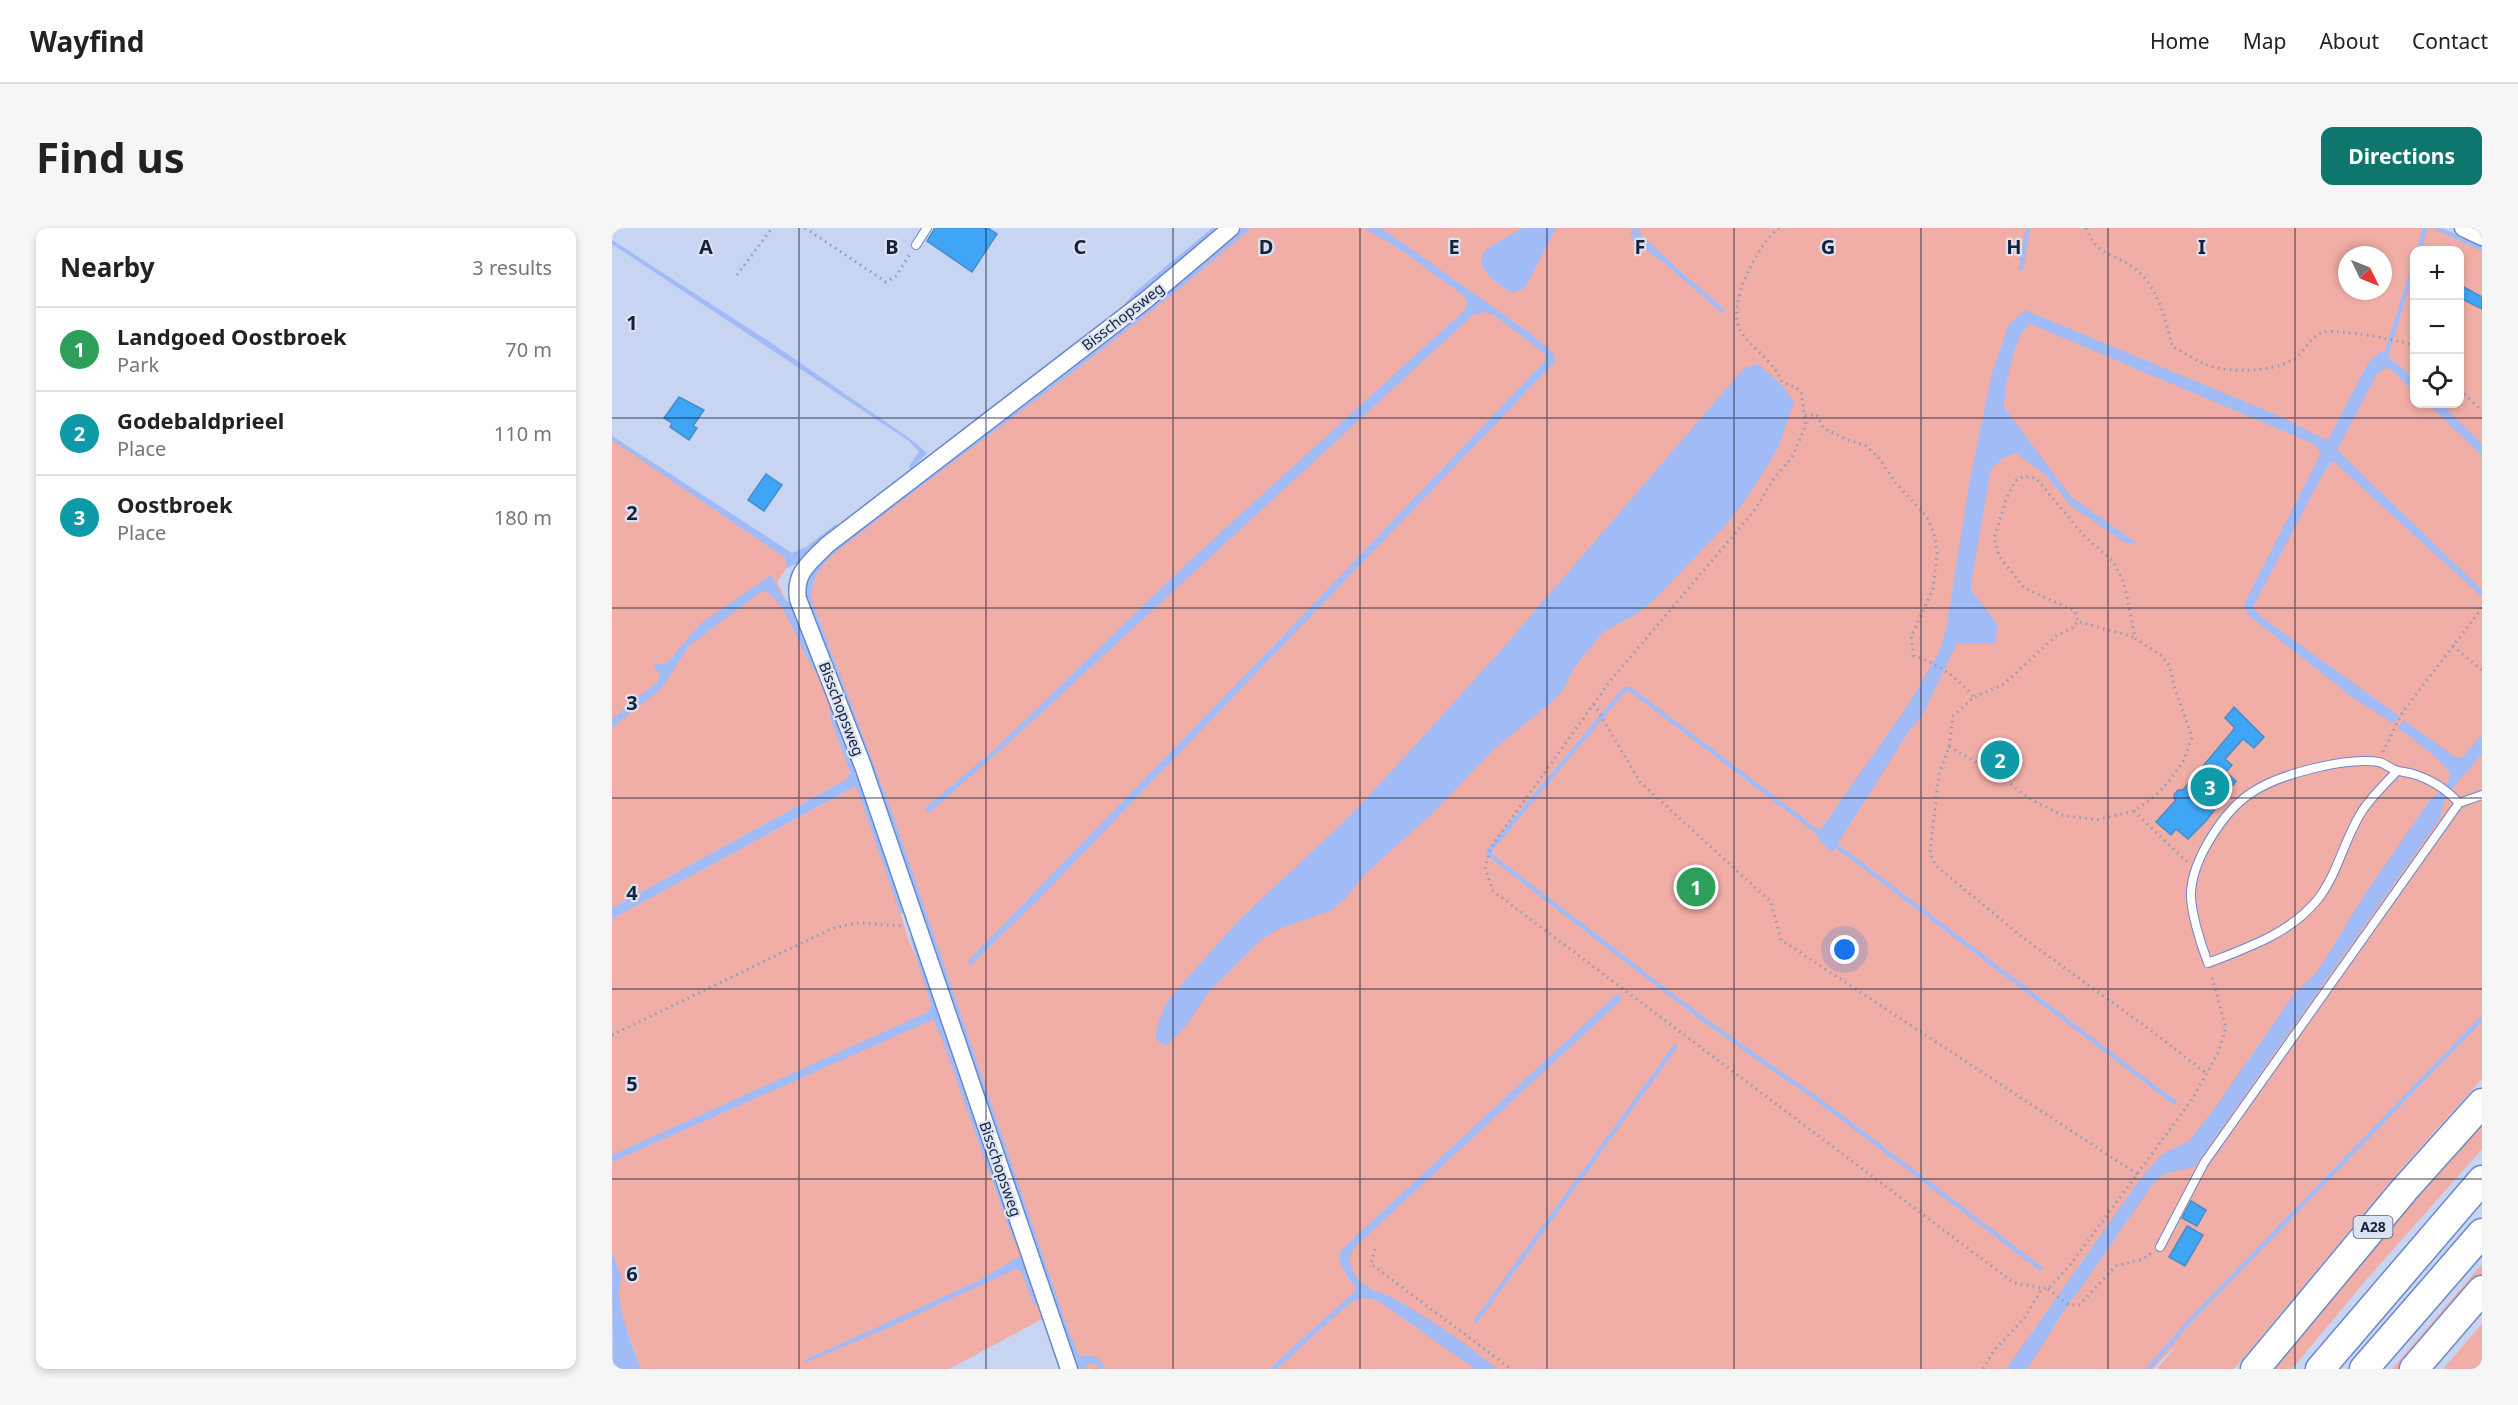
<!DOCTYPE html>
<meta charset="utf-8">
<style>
:root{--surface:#fff;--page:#f6f6f6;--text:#222;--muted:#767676;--line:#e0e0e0;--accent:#0f766e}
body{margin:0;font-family:"Noto Sans",sans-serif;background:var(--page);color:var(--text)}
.controls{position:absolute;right:18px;top:18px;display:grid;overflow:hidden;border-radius:12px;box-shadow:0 3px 9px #0003}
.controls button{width:54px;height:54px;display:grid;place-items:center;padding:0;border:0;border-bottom:2px solid var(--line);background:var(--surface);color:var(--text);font:30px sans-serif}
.compass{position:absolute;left:1726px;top:18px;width:54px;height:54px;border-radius:50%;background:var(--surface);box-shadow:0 3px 9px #0003;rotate:133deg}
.you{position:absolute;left:1233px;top:722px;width:21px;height:21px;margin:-15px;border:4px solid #fff;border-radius:50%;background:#1a73e8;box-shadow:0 0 0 9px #1a73e833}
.badge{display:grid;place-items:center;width:39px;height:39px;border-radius:50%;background:var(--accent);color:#fff;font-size:20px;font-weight:700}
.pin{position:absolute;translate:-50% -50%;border:3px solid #fff;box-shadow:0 2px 6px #0006}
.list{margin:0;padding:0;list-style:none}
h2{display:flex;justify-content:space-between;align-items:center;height:78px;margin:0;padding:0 24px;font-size:26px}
h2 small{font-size:20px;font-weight:400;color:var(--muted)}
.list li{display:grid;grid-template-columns:39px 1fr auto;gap:18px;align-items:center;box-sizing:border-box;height:84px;padding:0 24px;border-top:2px solid var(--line)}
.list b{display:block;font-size:22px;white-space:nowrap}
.list p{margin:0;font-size:20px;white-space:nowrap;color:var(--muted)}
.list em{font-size:20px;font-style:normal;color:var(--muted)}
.icon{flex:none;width:33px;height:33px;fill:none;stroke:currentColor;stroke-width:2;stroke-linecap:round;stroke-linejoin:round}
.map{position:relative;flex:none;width:1870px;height:1141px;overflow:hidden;border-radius:12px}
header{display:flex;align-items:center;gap:36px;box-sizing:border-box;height:84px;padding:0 30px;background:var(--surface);border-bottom:2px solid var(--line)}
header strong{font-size:28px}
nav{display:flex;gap:33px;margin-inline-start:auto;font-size:21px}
.intro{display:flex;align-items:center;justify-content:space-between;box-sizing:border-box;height:144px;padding:0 36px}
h1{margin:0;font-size:42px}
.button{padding:15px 27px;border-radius:12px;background:var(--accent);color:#fff;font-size:21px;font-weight:700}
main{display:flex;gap:36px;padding:0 36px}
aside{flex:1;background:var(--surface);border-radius:12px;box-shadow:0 3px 9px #0003}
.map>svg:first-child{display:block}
.green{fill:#f1aea6;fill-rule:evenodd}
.water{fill:#a1bbf7}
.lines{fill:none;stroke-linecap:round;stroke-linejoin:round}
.stream{stroke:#a1bbf7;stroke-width:4.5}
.building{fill:#3fa5f5;stroke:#4b8cc4;stroke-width:1.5}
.service-casing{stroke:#6b87cb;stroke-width:10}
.minor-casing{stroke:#6b87cb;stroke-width:19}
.motorway-casing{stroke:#6b87cb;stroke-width:31}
.path{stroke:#8f9bb8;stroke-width:3;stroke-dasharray:1.5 4.5;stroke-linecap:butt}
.service{stroke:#fff;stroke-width:8}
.minor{stroke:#fff;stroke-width:16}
.motorway{stroke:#fff;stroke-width:28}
.grid{fill:none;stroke:#16213c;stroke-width:1.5;stroke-opacity:0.55}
.labels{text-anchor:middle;stroke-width:4.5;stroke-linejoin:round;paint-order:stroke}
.shield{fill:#dbe2f1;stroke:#515b72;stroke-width:1.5}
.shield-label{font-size:14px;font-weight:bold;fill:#16213c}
.street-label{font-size:15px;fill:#16213c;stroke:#dbe2f1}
.grid-label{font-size:20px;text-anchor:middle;font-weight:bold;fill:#16213c;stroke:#dbe2f1;stroke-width:4.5;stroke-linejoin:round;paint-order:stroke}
</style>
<header>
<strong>Wayfind</strong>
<nav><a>Home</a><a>Map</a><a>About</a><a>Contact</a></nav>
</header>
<div class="intro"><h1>Find us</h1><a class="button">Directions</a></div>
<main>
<aside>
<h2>Nearby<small>3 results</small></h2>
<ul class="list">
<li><span class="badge" style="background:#2e9e5b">1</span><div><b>Landgoed Oostbroek</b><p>Park</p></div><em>70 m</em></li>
<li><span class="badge" style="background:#0f9aa8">2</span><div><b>Godebaldprieel</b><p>Place</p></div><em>110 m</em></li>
<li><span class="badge" style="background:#0f9aa8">3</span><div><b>Oostbroek</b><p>Place</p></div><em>180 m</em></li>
</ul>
</aside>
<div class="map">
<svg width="1870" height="1141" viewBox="0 0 1870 1141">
<rect width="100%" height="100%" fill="#c8d5f2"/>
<!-- green -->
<path class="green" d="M625,0h1205l40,19v832l-82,91 -166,199h-77l22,-27 -26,27h-1078l-270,-769v-26zM1802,22h46v154h-46zM1735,27h36v36h-36z
M0,208l182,121 -17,25 10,20 9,30 33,65v16l21,59 -3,7 -235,129z
M250,555l46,155 30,74 106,306 -95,51h-308l-24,-66 3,-21 -8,-7v-356z
M1870,891v30l-115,130 -75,90h-22z
M1870,1036v16l-76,89h-14z
M1870,1096v45h-39z"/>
<!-- water -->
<path class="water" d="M600,0h8l-94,79 -2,-2 10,-12z
M630,0h9c-125,109 -260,204 -391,305 -22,19 -52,35 -48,68l81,214 175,514 11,26 18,2 9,12h-5l-7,-6 -7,2 -2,4h-9l-271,-767v-21l21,-27 347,-266z
M752,0h17l149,105 23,20 2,9 -512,533 -73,71 -2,-5 317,-327 260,-273v-7l-51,-39 -10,-3 -11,3 -461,425 -83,73 -4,-2 1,-4 68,-57 191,-185 280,-255 2,-7 -3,-7 -60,-44z
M910,0h34l-31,60 -12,5c-12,-6 -43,-27 -28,-42 7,-7 28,-16 37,-23z
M1022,0h7l-3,4 39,36 -2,4 -42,-33 -3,-6z
M0,12l158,102 139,96 18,15 -16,16 -2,-3 10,-14 -10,-11 -297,-197z
M1413,82l252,105 49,25 3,-2 39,-75 13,-12 33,27v13l-25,-23 -7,2 -5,4 -40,76 145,140v7l-149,-136 -9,11 -71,135 6,8 140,101 -5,8 -42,-27 -90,-71 -13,-10 -5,-12 77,-151 -7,-9 -284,-120c-17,12 -25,63 -26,83l67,90 66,46h-11l-55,-37 -24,-30 -31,-23 -13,5 -12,11 -20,115v6l26,34 -1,19h-39l-35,73 -13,15 -77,122 -16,-17 92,-131 31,-53 7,-22 24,-151 22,-106 17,-49z
M1146,136l25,22 11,17 -17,47 -27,43 -23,31 -71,74 -18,15 -35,19 -27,33 -13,25 -13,14 -56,45 -59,62 -71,64 -19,24 -13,11 -55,20 -16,10 -52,52 -23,34 -20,20 -10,-6 1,-14 9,-23 17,-20 56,-63 111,-104 60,-65 93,-103 241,-280z
M1816,176h13l41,40v12z
M0,208l180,117 14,-6 30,-23 3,3 -41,36 -11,5 -2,-10 -173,-118z
M159,347l12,22 8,8 10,20 20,53c-16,-12 -35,-83 -59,-87l-73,55 -27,42 -50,40v-9l46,-38 2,-7 -6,-7v-3h12l34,-40z
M216,470l6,7 60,173 9,36 -3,-1 -44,-127 -244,133v-11l235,-129 3,-7 -20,-55z
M1792,492l51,37 7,1 20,-24v20l-36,42 -6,22 -246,349 -30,7 -12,11 -71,103 -10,12 -44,69h-21l135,-191 21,-24 26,-12 29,-37 77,-111 23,-22 48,-78 65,-94 17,-14 3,-12c-7,-14 -38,-35 -52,-46z
M297,706l6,11 99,289v8l-70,-197 -9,-22 -3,-3 -320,142v-7l316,-143 3,-7z
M1005,766l4,3 -1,4 -265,246 -5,9c-1,9 3,18 10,25 9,10 25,12 37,19 37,22 66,41 100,69h-22l-97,-68c-14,-6 -23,-2 -34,7l-67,61h-8l86,-78v-4c-7,-11 -21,-24 -13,-38z
M0,1026l10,24c-10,20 11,69 19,91h-27l-1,-2z
M406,1029h4l16,47 -5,-1 -12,-32 -5,-2 -128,59 -83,35v-3l173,-79z"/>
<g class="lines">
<!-- stream -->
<path class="stream" d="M1825,0l45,21
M1807,22l6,-22
M1060,39l50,43
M1409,40l7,-40
M1774,127l28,-90
M1206,604l-188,-143h-5l-136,162 2,5 213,164 120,84 217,165
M1225,618l338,257
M864,1093l199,-274
M1536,1141l38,-44 296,-307"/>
</g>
<!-- building -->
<path class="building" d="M323,0h53l9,6 -25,38 -45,-31z
M1848,57l22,12v12l-22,-11z
M67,169l25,13 -11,16 4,2 -8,12 -19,-13 2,-4 -8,-5z
M154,246l16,11 -18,26 -16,-11z
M1622,479l30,30 -10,11 -11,-9 -18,20 7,6 -6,7 10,9 -30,40 -18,18 -12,-10 -5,6 -15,-13 19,-21 -1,-6 4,-5h5l52,-62 -10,-10z
M1579,973l15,9 -9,16 -15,-8z
M1575,998l16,9 -18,31 -16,-9z"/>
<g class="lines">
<!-- service casing -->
<g class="service-casing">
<path id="service" d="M304,17l11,-17
M1785,543c-12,13 -27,27 -36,42 -17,27 -23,60 -43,86 -27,34 -71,49 -110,64 -7,-18 -18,-53 -17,-71 2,-34 33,-81 60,-99 28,-19 94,-36 128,-31 5,1 11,6 16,8 6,2 12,2 18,4 17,5 34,16 46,29l23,-8
M1548,1019l44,-84 255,-360"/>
</g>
<!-- minor casing -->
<g class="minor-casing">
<path id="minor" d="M1851,0l19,9
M457,1141l-206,-603 -65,-167c-4,-27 12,-36 29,-54l319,-245 85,-72"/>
</g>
<!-- motorway casing -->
<g class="motorway-casing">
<path id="motorway" d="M1643,1141l149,-179 78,-87
M1708,1141l162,-189
M1752,1141l118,-136
M1802,1141l68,-79"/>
</g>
<!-- path -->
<path class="path" d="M193,0l81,54 10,-6 14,-22
M1167,0c-22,17 -54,78 -38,104 11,17 31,27 41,50l15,6 4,5 5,32 -14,32 -19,23 -19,31 -143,169 -120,167 -6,20 8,24 521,392 34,6 22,-24 121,-164 27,-48 8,-25 -15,-54
M1474,0c11,28 27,25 48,40 23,17 32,52 38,78 11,6 22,13 33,18 24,10 67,8 89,-5 12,-7 15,-24 31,-27 10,-3 83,8 89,15
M125,47l35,-47
M1848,162l22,21
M1193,187h12l6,13 27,13 15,4 14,13 16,24 32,35 8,20 2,16 -4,36 -22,48 3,19c25,7 43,22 60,41l-21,19 -4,31 -10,27 -8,69 -1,10 5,12 91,75 123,89 58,45
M1841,418l29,24
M1363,469l29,-13 52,-48 18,-9 4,-6c19,7 38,10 57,17
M982,476l46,78 131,120 10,38 356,234
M1337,519l49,27 32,25 32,16 34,5 38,-9 21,-15 16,-17 13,-19 8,-23 -17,-48 -6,-24 -7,-9 -27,-18 -8,-42 -5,-18 -10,-18 -28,-24 -48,-58 -12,-2 -9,5 -8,16 -13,41 5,18 25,32 51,23 3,10
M1771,524l19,-39 80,-105
M1522,583l53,51
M0,807l219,-106 24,-6 48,3
M763,1021l-4,15 140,105
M1436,1061l21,16h10l37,-39 27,-7 8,-6
M1371,1141l10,-17 32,-35 18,-30"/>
<!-- service -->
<use href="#service" class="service"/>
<!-- minor -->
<use href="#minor" class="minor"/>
<!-- motorway -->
<use href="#motorway" class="motorway"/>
</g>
<!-- grid -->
<path class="grid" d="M187,0v1141M374,0v1141M561,0v1141M748,0v1141M935,0v1141M1122,0v1141M1309,0v1141M1496,0v1141M1683,0v1141M0,190h1870M0,380h1870M0,570h1870M0,761h1870M0,951h1870"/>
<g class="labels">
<!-- shield labels -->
<rect class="shield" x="1741.5" y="988" width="39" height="22" rx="4.5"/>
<g class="shield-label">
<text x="1761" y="1004">A28</text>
</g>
<!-- street labels -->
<g class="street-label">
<text transform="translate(511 89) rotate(-38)" y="5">Bisschopsweg</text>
<text transform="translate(229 481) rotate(69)" y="5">Bisschopsweg</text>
<text transform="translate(388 941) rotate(71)" y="5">Bisschopsweg</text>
</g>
</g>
<g class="grid-label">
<text x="94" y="26">A</text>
<text x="280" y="26">B</text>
<text x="468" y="26">C</text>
<text x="654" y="26">D</text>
<text x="842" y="26">E</text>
<text x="1028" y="26">F</text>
<text x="1216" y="26">G</text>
<text x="1402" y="26">H</text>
<text x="1590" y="26">I</text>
<text x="20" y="102">1</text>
<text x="20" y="292">2</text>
<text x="20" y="482">3</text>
<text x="20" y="672">4</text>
<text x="20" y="863">5</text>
<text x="20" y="1053">6</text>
</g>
</svg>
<div class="controls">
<button>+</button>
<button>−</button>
<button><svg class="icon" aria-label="locate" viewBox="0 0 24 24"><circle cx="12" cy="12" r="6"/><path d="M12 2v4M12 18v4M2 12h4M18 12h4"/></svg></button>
</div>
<svg class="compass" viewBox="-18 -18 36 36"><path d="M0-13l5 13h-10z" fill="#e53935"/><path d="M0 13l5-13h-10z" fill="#767676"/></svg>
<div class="you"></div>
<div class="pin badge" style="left:1084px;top:659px;background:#2e9e5b">1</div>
<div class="pin badge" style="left:1388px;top:532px;background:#0f9aa8">2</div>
<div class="pin badge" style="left:1598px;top:559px;background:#0f9aa8">3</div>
</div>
</main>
